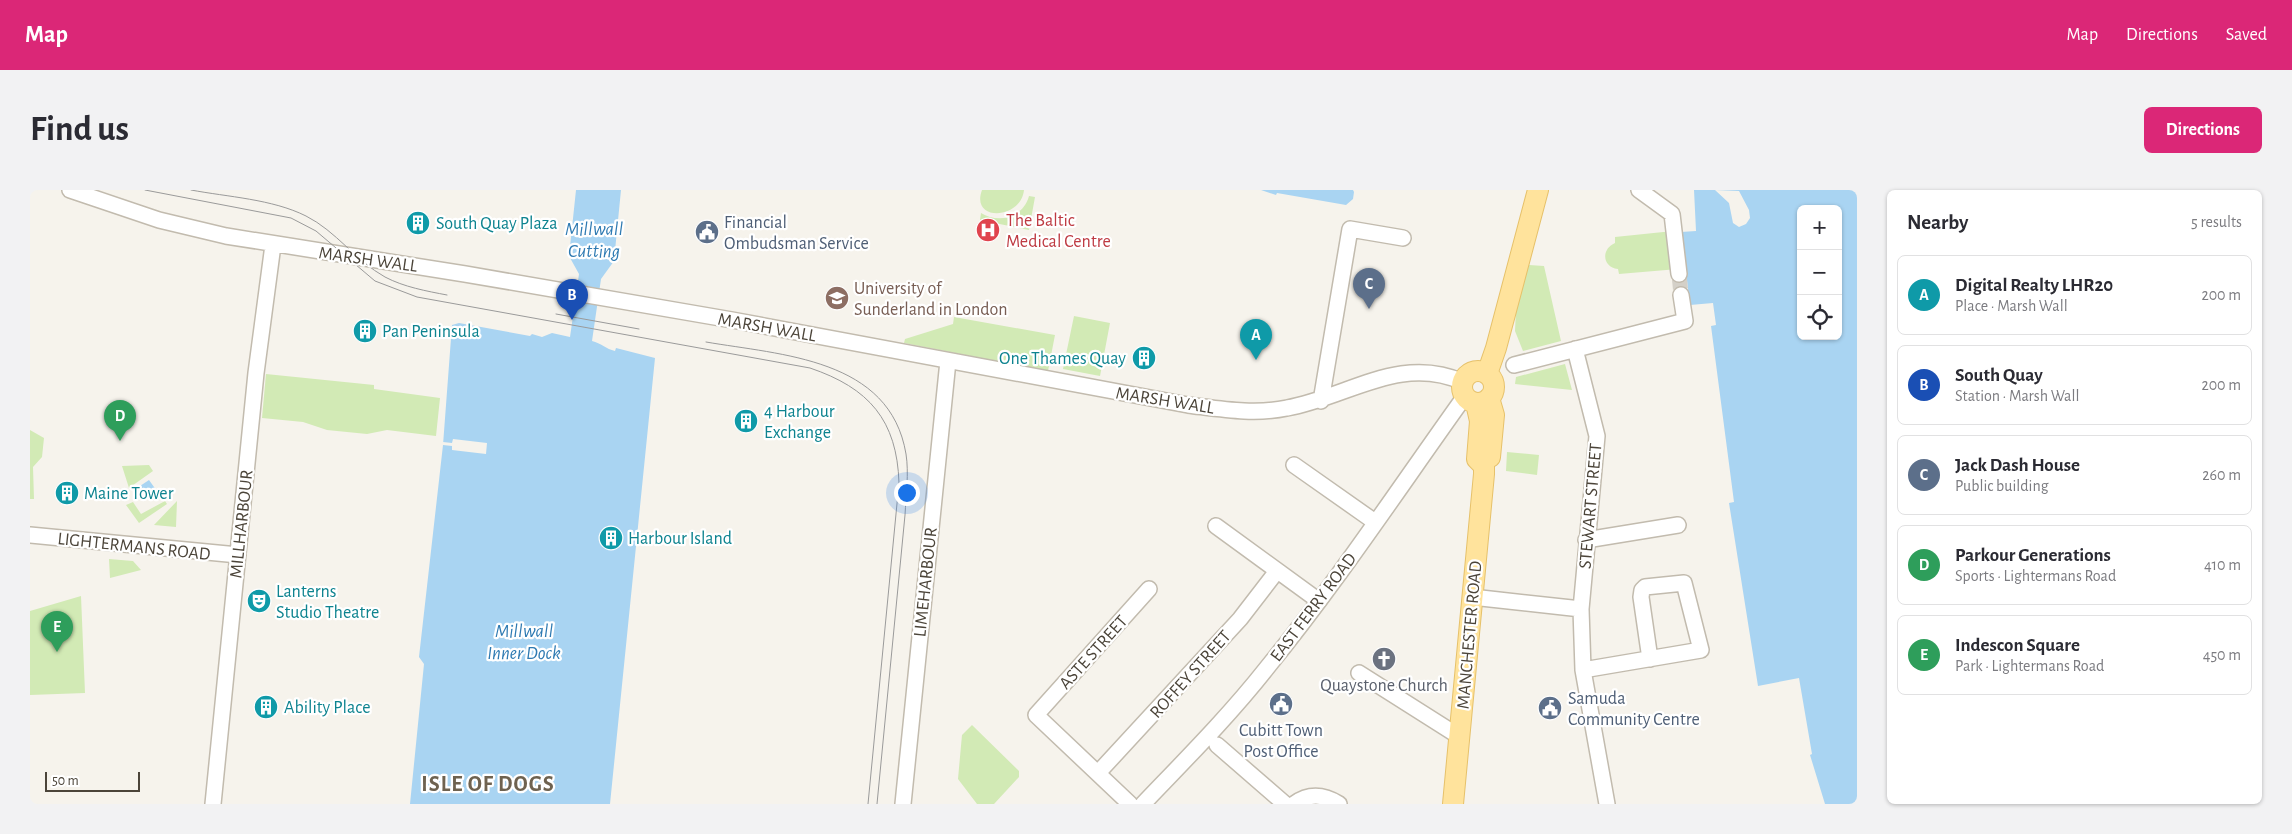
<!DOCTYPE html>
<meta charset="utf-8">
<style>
:root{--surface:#fff;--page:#f2f2f3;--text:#2b2b33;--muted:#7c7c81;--line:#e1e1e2;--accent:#db2777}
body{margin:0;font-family:"Alegreya Sans",sans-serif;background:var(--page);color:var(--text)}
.controls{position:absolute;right:15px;top:15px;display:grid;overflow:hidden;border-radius:8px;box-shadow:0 1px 4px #0004}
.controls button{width:45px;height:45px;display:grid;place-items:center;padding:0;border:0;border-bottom:1px solid var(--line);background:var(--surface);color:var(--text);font:25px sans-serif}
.scale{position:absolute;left:15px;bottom:12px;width:95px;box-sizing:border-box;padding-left:5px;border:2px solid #4b4439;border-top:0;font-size:14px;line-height:18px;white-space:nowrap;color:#4b4439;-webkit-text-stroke:4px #fff;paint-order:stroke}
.you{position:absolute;left:876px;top:302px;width:18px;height:18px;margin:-12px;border:4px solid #fff;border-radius:50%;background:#1a73e8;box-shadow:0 0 0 8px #1a73e833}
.badge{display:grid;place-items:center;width:32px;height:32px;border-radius:50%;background:var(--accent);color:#fff;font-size:16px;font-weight:700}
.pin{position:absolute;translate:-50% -41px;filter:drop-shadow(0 1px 2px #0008)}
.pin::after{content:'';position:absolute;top:26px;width:18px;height:15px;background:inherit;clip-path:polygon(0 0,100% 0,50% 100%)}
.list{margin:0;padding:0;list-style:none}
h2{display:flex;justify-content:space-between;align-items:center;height:65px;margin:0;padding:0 20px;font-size:21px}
h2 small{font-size:16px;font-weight:400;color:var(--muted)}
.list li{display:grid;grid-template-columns:32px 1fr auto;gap:15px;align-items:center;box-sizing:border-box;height:80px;margin:0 10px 10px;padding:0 10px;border:1px solid var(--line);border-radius:8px}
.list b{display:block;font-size:19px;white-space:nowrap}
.list p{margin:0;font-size:16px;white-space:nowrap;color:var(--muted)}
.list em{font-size:16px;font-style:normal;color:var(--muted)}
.icon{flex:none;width:28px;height:28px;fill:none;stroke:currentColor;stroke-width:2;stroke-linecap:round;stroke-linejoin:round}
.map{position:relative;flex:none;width:1827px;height:614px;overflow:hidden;border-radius:8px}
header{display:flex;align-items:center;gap:30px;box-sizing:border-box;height:70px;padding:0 25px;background:var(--accent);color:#fff}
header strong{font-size:24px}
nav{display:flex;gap:28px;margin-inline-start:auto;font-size:18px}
.intro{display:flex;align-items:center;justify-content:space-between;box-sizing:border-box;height:120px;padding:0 30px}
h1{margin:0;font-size:35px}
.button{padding:12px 22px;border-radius:8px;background:var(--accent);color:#fff;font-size:18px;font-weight:700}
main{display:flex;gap:30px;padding:0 30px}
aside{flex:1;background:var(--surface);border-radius:8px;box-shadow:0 1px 4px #0004}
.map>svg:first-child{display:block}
.green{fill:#d2eab5}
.water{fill:#a9d4f2;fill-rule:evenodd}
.pier{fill:#f6f3ec}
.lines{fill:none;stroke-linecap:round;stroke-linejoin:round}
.minor-tunnel{stroke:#d4d0c8;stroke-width:15;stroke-dasharray:15 8;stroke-linecap:butt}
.minor-casing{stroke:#c2bbae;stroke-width:18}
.major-casing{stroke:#e6c16a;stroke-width:22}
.minor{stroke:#fff;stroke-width:15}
.major{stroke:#ffe39c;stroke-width:20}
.tram{stroke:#9a9a9a;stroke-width:1}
.labels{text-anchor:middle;stroke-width:4.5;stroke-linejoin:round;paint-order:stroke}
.health-label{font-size:18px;fill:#be3a42;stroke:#fff;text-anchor:start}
.service-label{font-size:18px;fill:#4e5e75;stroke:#fff;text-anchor:start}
.culture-label{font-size:18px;fill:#0d838f;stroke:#fff;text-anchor:start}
.street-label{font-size:18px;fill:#4b4439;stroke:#fff}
.education-label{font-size:18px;fill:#785e54;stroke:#fff;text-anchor:start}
.worship-label{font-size:18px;fill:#5b616d;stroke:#fff}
.water-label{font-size:19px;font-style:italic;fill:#2e7ab2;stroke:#fff}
.district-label{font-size:22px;font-weight:bold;letter-spacing:1px;fill:#6e6250;stroke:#fff}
</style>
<header>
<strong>Map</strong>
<nav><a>Map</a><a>Directions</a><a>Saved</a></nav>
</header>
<div class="intro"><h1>Find us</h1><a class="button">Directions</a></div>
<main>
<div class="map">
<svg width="1827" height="614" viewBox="0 0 1827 614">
<rect width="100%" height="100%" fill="#f6f3ec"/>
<!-- green -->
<path class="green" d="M952,0h42c-3,30 -54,32 -42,0z
M999,6l6,1 -6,33 -49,-10 1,-7c17,11 42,5 48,-17z
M1643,41l5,38 -59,5 -1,-5c-16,-2 -17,-20 -3,-26v-6z
M1499,75l15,1 17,75 -38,10 -8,-20 1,-21z
M1044,126l36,7 -10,53 -37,-7z
M924,127l101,18 -7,36 -144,-28 1,-4 48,-15z
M1535,174l7,26 -57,-6 1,-7z
M236,184l108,11v4l66,9 -4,38 -49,-6 -20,4 -40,-4 -24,-8 -41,-4z
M0,240l14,8 -2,19 -9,10 1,32h-4z
M1477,262l32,3 -2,20 -31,-4z
M119,275l4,6 -24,17 -7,-22z
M135,311l2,3 -28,19 -13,-18 7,-3 8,12z
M147,311l-1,26 -22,-2z
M79,369l24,2 8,9 -31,8z
M51,406l4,97 -55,2v-84z
M942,535l47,46v6l-25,27h-17l-19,-25 4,-44z"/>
<!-- water -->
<path class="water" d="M546,0h45l-7,71 -13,18 -9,62c9,2 14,8 23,10l1,-3 39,10 -45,446h-200l14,-140 -5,-7 24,-212 9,-120 7,-2 71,13 2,-2 10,3 10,-4 18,4 9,-63 -10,-18z
M1231,0h92l1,2 -1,7 -7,6 -69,-12 -1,2z
M1664,0h163v614h-32l-15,-49 2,-1 -13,-76 -41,8 -29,-183 5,-1 -23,-176 5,-1 -3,-22 -23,2 -9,-73 15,-1zM1771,19h37v127h-37z
M119,290l10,14 -19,6 -6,-10z"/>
<!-- pier -->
<path class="pier" d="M1685,0l24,1 10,19 1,8 -4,6 -7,3 -6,-4 -4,-20z
M423,249l34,4 -1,11 -34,-4v-4l-9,-1v-3l9,1z"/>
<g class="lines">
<!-- minor-tunnel -->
<path class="minor-tunnel" d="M1649,84l2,21"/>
<!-- minor casing -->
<g class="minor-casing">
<path id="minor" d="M40,0l89,30 67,16 239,38 267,46 456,85c33,4 66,10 99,3 61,-11 113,-54 176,-26
M1609,0l33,24 7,60
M1545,159l22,87 -16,173 2,61 24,134
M1484,175l171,-44 -4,-26
M1291,211l29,-172 53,9
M1264,275l81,57
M1186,336l103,75
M0,345l208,20
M1556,350l92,-15
M1442,407l109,12
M1553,480l118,-20 -17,-67 -39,4 -3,3 -1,7 9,62
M1329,483l101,64
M1187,555l68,59
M1068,583l142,-154 37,-48
M183,614l43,-431 17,-128
M873,614l45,-443
M1100,614l-94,-89 113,-126
M1113,614c42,-44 85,-87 123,-135 71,-87 133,-181 199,-273
M1264,614c15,-11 29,-10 45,0"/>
</g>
<!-- major casing -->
<g class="major-casing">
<path id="major" d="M1432 197a16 16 0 1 1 32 0a16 16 0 1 1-32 0Z
M1457,184l9,-26 42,-158
M1459,208l5,17 -4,42
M1423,614l31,-330v-8l-7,-7 3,-38 -4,-18"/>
</g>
<!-- minor -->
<use href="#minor" class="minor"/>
<!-- major -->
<use href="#major" class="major"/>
<!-- tram -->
<path class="tram" d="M115,0l146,28 25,13 59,50 42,16 393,71c59,20 87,52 89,115l-31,321
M161,0c37,7 81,9 115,26 30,15 50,45 79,61 19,10 41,14 62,18
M526,124l83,15
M676,152c75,13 184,16 200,112 3,19 0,41 -1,61l-28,289"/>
</g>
<!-- icons -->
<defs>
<g id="building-disc" transform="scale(1.25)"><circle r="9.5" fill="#0f9aa8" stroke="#fff"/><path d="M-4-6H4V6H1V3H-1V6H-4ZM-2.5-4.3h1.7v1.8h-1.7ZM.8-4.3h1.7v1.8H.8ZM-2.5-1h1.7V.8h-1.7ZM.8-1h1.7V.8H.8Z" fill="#fff"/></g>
<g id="hospital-disc" transform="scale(1.25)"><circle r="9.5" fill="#e0444e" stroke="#fff"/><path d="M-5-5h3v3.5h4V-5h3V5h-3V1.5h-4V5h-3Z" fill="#fff"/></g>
<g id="civic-disc" transform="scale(1.25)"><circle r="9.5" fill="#5c6f8a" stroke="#fff"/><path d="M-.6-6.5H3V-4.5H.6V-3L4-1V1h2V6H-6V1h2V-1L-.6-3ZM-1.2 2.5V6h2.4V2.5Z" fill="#fff"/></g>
<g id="university-disc" transform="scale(1.25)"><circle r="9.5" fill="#8d6e63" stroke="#fff"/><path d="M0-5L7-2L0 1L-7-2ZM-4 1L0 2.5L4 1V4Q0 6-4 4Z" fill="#fff"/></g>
<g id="theatre-disc" transform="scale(1.25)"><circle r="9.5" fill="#0f9aa8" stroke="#fff"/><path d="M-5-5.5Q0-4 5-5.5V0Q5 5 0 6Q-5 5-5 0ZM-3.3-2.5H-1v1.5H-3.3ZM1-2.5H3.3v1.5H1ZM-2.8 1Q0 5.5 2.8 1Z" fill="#fff"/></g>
<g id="church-disc" transform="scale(1.25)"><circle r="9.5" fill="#6b7280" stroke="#fff"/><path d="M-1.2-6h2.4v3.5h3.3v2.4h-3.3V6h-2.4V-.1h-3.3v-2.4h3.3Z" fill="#fff"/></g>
</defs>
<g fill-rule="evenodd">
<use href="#building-disc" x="388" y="33"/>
<use href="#hospital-disc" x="958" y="40"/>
<use href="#civic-disc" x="677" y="42"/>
<use href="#university-disc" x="807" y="108"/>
<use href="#building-disc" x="335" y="141"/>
<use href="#building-disc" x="1114" y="168"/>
<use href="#building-disc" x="716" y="231"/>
<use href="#building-disc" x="37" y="303"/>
<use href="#building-disc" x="581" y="348"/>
<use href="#theatre-disc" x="229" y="411"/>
<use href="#church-disc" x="1354" y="469"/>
<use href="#civic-disc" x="1251" y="514"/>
<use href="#building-disc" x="236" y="517"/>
<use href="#civic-disc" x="1520" y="518"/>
</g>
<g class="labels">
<!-- health labels -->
<g class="health-label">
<text x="976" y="36">The Baltic<tspan x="976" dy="21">Medical Centre</tspan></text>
</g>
<!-- service labels -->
<g class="service-label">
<text x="694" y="38">Financial<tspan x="694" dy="21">Ombudsman Service</tspan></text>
<text x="1538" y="514">Samuda<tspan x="1538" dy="21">Community Centre</tspan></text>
<text x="1251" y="546" text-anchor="middle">Cubitt Town<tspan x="1251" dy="21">Post Office</tspan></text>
</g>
<!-- culture labels -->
<g class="culture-label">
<text x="406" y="39">South Quay Plaza</text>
<text x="352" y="147">Pan Peninsula</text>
<text x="1096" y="174" text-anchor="end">One Thames Quay</text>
<text x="734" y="227">4 Harbour<tspan x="734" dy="21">Exchange</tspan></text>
<text x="54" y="309">Maine Tower</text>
<text x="598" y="354">Harbour Island</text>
<text x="246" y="407">Lanterns<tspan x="246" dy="21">Studio Theatre</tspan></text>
<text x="254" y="523">Ability Place</text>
</g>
<!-- street labels -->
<g class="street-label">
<text transform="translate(338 69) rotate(8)" y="6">MARSH WALL</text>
<text transform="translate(737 137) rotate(10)" y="6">MARSH WALL</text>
<text transform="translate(1135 210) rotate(9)" y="6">MARSH WALL</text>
<text transform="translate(1560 316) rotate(-85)" y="6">STEWART STREET</text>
<text transform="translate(211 334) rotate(-84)" y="6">MILLHARBOUR</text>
<text transform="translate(104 356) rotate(6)" y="6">LIGHTERMANS ROAD</text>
<text transform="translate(895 392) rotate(-84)" y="6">LIMEHARBOUR</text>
<text transform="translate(1283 417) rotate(-53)" y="6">EAST FERRY ROAD</text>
<text transform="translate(1439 445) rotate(-85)" y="6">MANCHESTER ROAD</text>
<text transform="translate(1063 462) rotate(-48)" y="6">ASTE STREET</text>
<text transform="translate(1160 484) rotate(-48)" y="6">ROFFEY STREET</text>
</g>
<!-- education labels -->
<g class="education-label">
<text x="824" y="104">University of<tspan x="824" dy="21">Sunderland in London</tspan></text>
</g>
<!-- worship labels -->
<g class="worship-label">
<text x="1354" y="501">Quaystone Church</text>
</g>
<!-- water labels -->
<g class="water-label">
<text x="564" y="45">Millwall<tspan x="564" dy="22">Cutting</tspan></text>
<text x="494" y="447">Millwall<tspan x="494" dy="22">Inner Dock</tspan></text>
</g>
<!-- district labels -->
<g class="district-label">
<text x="458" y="601">ISLE OF DOGS</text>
</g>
</g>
</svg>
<div class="controls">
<button>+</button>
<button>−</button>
<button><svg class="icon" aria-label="locate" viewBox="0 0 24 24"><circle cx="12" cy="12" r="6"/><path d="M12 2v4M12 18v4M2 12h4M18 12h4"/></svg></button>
</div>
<div class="scale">50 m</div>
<div class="you"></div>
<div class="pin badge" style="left:1226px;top:170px;background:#0f9aa8">A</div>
<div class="pin badge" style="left:542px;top:130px;background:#1a4fb4">B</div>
<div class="pin badge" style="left:1339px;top:119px;background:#5c6f8a">C</div>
<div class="pin badge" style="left:90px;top:251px;background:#2e9e5b">D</div>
<div class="pin badge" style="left:27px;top:462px;background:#2e9e5b">E</div>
</div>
<aside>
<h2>Nearby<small>5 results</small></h2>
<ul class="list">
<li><span class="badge" style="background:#0f9aa8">A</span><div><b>Digital Realty LHR20</b><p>Place · Marsh Wall</p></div><em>200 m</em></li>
<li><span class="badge" style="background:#1a4fb4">B</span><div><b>South Quay</b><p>Station · Marsh Wall</p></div><em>200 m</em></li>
<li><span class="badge" style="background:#5c6f8a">C</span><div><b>Jack Dash House</b><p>Public building</p></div><em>260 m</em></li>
<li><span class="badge" style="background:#2e9e5b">D</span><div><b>Parkour Generations</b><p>Sports · Lightermans Road</p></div><em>410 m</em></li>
<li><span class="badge" style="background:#2e9e5b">E</span><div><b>Indescon Square</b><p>Park · Lightermans Road</p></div><em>450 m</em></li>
</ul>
</aside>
</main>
